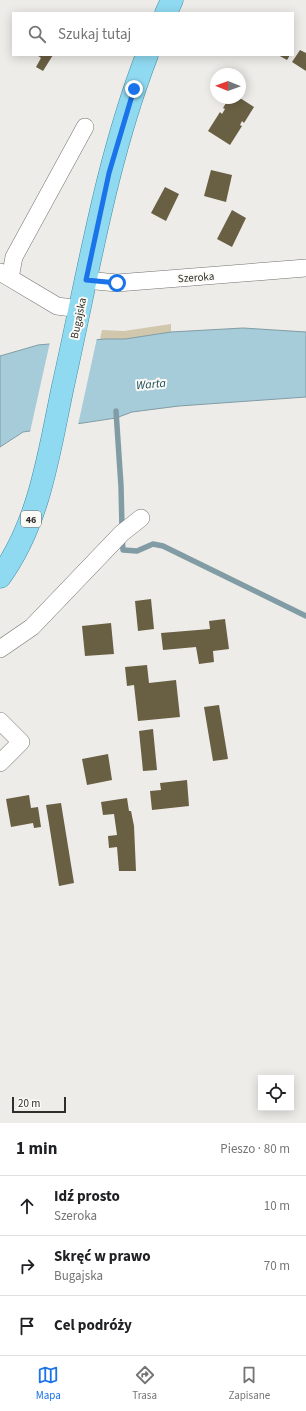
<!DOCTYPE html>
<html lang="pl">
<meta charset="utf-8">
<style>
:root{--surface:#fff;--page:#f2f2f2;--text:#202124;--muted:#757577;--line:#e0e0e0;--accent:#1a73e8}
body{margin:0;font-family:"Source Sans 3",sans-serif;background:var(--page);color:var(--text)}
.controls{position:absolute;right:12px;bottom:12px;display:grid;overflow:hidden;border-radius:0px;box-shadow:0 2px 10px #0003}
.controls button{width:36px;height:36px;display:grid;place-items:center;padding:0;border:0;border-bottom:1px solid var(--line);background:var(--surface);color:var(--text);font:20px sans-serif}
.compass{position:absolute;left:210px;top:68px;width:36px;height:36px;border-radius:50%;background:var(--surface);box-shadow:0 2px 10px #0003;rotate:271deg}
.scale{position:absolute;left:12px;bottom:10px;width:54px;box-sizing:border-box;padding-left:4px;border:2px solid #2e2e2c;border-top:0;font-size:11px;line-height:14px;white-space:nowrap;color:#2e2e2c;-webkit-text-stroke:3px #fbfaf5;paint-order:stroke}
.stop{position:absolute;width:12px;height:12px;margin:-9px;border:3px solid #1a73e8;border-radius:50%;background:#fff}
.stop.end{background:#1a73e8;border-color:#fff;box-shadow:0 1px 4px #0008}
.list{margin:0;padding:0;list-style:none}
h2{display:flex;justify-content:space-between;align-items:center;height:52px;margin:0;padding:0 16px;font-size:17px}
h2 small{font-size:13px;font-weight:400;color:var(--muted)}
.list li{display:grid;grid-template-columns:26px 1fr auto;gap:12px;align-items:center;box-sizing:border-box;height:60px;padding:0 16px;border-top:1px solid var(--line)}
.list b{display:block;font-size:15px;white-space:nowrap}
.list p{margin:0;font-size:13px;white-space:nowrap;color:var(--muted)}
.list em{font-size:13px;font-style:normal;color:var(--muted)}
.icon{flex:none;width:22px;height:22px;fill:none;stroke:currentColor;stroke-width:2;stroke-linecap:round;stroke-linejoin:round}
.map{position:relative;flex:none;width:306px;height:1123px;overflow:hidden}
.search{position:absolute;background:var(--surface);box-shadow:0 2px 10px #0003;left:12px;right:12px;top:12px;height:44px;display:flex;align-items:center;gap:10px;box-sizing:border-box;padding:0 14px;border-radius:0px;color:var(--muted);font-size:15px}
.sheet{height:232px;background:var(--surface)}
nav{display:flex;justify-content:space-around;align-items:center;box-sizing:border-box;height:56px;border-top:1px solid var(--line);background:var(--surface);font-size:11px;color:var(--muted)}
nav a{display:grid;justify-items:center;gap:2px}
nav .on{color:var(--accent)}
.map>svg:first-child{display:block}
.green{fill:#d0c7ac}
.water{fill:#a6cbd9;stroke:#829ca5}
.pier{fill:#eeece8}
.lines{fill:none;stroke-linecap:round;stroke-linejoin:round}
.stream{stroke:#829ca5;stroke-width:5.5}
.building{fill:#695f43}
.minor-casing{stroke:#73726e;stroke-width:18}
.primary-casing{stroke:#3e8ea6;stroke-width:23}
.minor{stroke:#fff;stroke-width:17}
.primary{stroke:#90daf1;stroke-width:22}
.route{stroke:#1a73e8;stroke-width:5}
.labels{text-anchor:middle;stroke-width:4;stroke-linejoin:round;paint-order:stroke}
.shield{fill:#fbfaf5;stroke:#6c6b68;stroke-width:1}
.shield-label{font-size:10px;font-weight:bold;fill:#2e2e2c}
.street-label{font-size:11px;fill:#2e2e2c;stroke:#fbfaf5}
.water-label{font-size:12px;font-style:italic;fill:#174a5a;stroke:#fbfaf5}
</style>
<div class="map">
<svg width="306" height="1123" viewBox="0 0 306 1123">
<rect width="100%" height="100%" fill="#eeece8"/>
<!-- green -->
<path class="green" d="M171,324v8l-46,7h-25l2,-9 22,1z"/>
<!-- water -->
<path class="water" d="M243,328l63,4v65l-127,9 -47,6 -16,6 -93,14 -23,15v-91l38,-11 67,-6h20l46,-7z"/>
<!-- pier -->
<path class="pier" d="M97,338l-19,87 -48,7 20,-90z"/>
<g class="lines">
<!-- stream -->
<path class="stream" d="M116,411l5,75 1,42
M122,537l1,13 14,1 16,-7 10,2 143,70"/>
</g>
<!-- building -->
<path class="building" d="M300,50l6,3v18l-14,-9z
M37,55h16l-10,16 -7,-4 5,-9z
M278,55h12l-3,5z
M229,98h11l14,9 -10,16 -2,-2 -2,4 2,1 -12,19 -22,-14 12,-19 2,2 3,-5 -2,-1z
M211,170l21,5 -6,27 -22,-6z
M165,187l14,7 -13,27 -15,-8z
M232,210l14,8 -14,29 -15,-8z
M151,599l3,30 -16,2 -3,-30z
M225,619l4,30 -16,2 1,11 -15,2 -3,-17 -33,3 -2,-17 49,-4 -1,-8z
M111,623l3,31 -29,2 -3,-30z
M147,665l2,18 27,-3 4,37 -42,4 -4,-36 -7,1 -2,-19z
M219,705l9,54 -15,2 -9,-54z
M153,729l4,41 -14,1 -4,-40z
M108,754l4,26 -25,5 -5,-26z
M187,780l2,26 -37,4 -2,-19 11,-1 -1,-7z
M29,795l2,13 7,-1 3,20 -7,1 -1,-5 -22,4 -5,-28z
M127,798l2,13h2l3,15 2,45h-17l-2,-24 -8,1 -1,-12 9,-1 -3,-21 -11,1 -2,-13z
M61,803l13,80 -15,3 -13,-81z"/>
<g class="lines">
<!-- minor casing -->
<g class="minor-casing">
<path id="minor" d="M0,272l57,34 23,3
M10,278l4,-21 71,-130
M86,280l31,3 189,-15
M0,649l32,-22 90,-94 19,-15
M0,721l21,21 -21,21"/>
</g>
<!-- primary casing -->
<g class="primary-casing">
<path id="primary" d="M166,13l6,-13
M0,577c40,-55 49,-125 63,-191 25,-111 43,-225 84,-331"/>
</g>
<!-- minor -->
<use href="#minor" class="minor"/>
<!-- primary -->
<use href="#primary" class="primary"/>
</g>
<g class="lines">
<!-- route -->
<path class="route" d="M117,283l-31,-3 23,-107 25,-84"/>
</g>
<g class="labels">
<!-- shield labels -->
<rect class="shield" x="21" y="511" width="20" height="16" rx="3"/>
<g class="shield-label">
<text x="31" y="523">46</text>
</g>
<!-- street labels -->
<g class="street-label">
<text transform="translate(196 277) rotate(-4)" y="4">Szeroka</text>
<text transform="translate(78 318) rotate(-78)" y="4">Bugajska</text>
</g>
<!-- water labels -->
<g class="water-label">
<text transform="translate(151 384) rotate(-5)" y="4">Warta</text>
</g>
</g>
</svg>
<div class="controls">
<button><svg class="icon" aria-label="locate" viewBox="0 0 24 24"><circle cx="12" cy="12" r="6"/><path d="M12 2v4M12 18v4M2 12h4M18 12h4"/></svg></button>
</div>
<svg class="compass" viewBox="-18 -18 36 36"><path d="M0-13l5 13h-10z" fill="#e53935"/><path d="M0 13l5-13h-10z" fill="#757577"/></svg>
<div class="scale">20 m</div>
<div class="stop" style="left:117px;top:283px"></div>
<div class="stop end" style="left:134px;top:89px"></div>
<div class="search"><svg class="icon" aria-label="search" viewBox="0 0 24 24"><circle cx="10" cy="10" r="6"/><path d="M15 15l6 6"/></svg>Szukaj tutaj</div>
</div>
<section class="sheet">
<h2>1 min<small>Pieszo · 80 m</small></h2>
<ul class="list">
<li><svg class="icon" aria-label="ahead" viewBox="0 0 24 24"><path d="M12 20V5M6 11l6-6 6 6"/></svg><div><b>Idź prosto</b><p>Szeroka</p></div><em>10 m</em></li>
<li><svg class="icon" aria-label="right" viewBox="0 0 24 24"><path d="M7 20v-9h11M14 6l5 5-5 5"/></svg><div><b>Skręć w prawo</b><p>Bugajska</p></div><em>70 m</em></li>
<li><svg class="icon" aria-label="arrive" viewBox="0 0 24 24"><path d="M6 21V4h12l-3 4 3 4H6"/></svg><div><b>Cel podróży</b></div></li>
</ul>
</section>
<nav>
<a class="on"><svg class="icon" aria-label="map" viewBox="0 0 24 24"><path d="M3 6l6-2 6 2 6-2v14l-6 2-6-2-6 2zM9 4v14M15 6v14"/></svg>Mapa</a>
<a><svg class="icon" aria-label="directions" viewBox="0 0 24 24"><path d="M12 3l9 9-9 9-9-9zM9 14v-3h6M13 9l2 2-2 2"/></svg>Trasa</a>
<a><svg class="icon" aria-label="saved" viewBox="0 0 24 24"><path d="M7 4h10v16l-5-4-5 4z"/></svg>Zapisane</a>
</nav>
